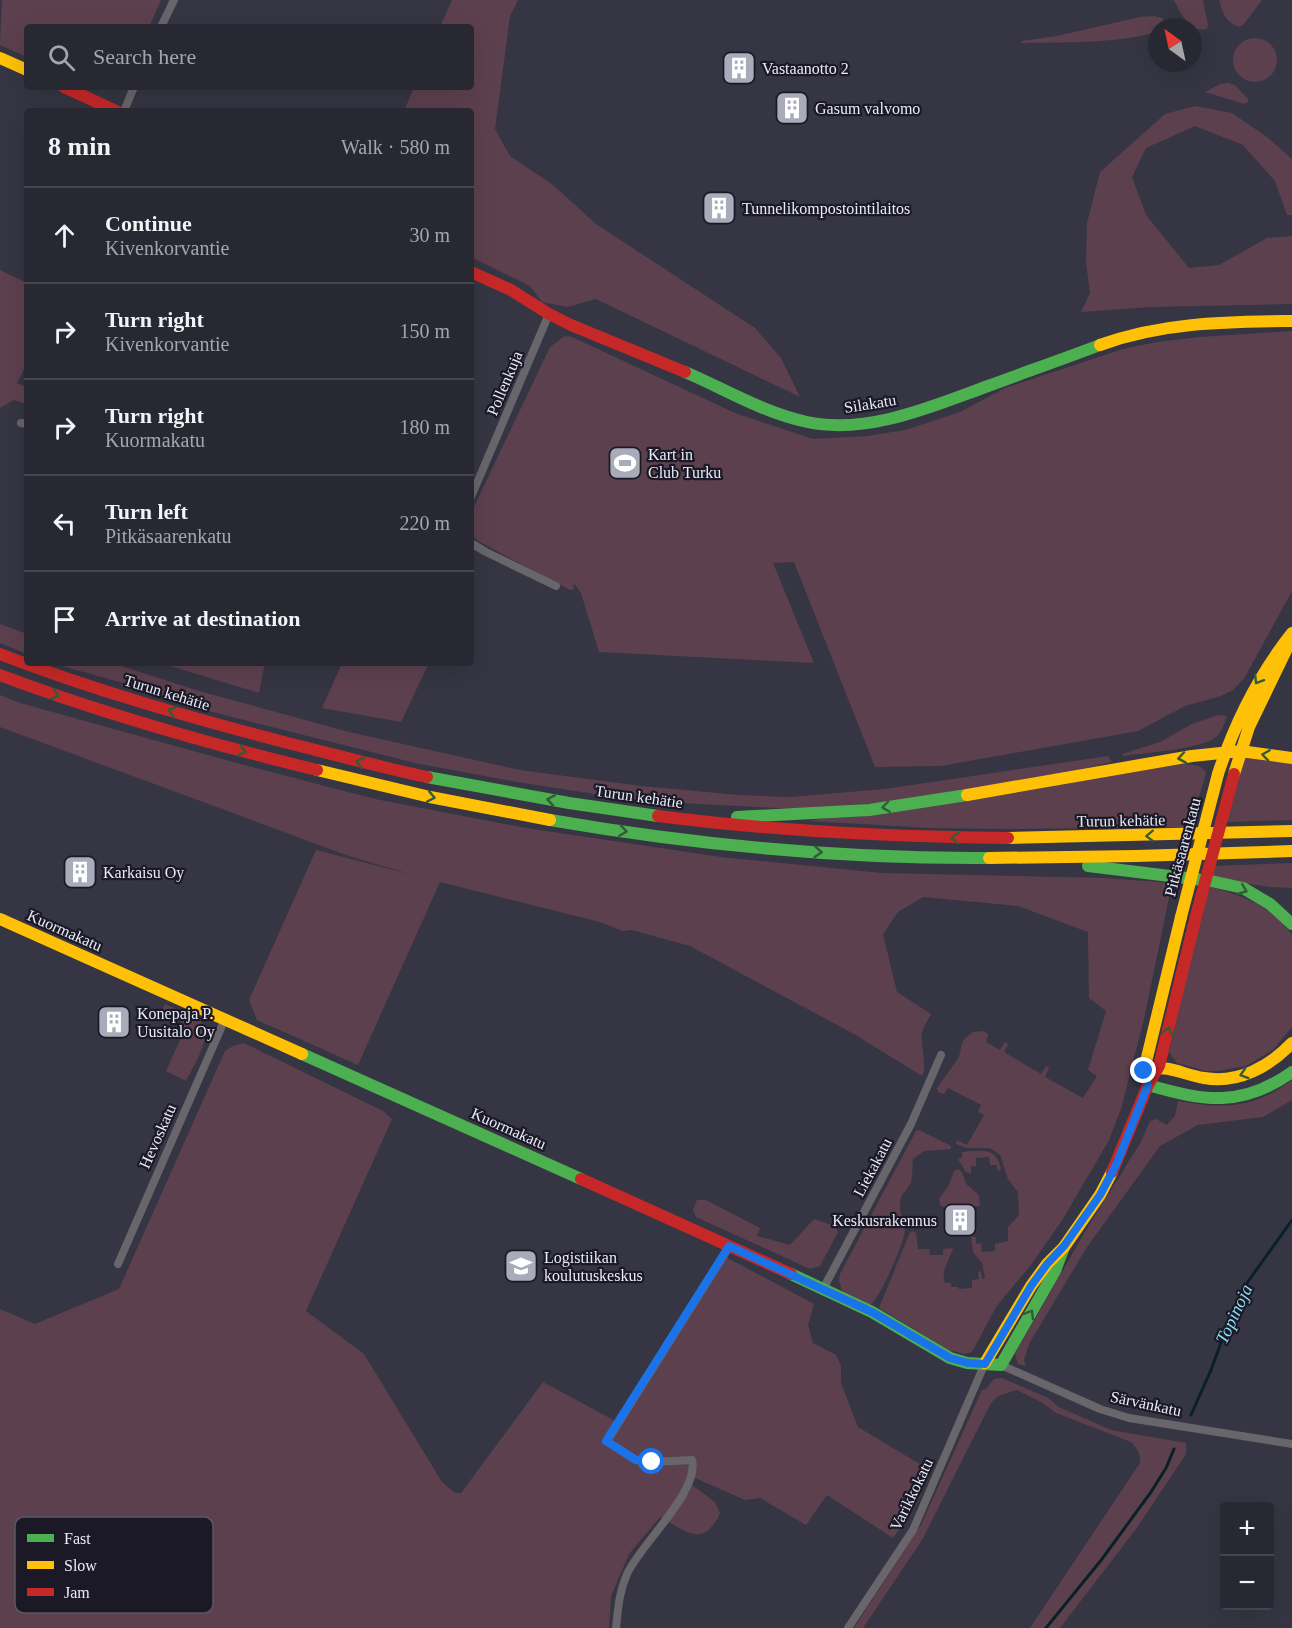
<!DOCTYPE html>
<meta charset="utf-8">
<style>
:root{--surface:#282832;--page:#30303a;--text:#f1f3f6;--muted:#a5a6ac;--line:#44444d}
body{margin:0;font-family:Georgia,serif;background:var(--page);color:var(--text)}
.controls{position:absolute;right:18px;bottom:18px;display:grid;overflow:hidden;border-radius:6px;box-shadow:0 6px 24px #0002}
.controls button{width:54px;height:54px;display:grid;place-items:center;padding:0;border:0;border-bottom:2px solid var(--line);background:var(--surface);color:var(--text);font:30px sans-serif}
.compass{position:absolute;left:1148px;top:18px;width:54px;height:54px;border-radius:50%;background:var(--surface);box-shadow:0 6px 24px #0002;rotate:327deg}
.stop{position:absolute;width:18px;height:18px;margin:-14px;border:4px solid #1a73e8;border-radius:50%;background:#fff}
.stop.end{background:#1a73e8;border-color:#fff;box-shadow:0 2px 6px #0008}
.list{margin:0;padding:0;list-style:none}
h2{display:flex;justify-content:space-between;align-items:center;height:78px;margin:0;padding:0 24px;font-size:26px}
h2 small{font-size:20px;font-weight:400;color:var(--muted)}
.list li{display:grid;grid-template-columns:39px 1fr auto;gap:18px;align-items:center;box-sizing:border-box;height:96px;padding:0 24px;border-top:2px solid var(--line)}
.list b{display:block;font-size:22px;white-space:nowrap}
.list p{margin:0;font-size:20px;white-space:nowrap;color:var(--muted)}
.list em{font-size:20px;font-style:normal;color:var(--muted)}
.icon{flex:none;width:33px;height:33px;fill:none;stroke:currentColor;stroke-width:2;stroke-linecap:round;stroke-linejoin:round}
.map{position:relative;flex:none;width:1292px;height:1628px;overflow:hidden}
.search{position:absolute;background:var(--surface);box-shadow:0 6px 24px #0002;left:24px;top:24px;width:450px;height:66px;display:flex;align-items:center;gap:15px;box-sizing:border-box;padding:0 21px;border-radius:6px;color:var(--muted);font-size:22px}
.panel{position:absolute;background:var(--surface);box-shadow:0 6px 24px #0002;left:24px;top:108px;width:450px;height:558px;border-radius:6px}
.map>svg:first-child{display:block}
.green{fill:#5d404e}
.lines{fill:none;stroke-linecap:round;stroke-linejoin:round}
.stream{stroke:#0a2029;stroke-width:3}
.street{stroke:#68666b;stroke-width:8}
.fast{stroke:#4caf50;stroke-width:12}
.slow{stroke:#ffc107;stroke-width:12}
.jam{stroke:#c62828;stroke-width:12}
.slow-bridge{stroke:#ffc107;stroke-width:12}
.jam-bridge{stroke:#c62828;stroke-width:12}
.oneway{stroke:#305c38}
.route{stroke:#1a73e8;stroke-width:8}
.labels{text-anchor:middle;stroke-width:4.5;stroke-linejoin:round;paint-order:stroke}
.poi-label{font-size:16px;fill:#e9eafa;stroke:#1a1925;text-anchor:start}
.street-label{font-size:16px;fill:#e9eafa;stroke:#1a1925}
.water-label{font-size:18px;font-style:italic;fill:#8cdcf5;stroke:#1a1925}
.key{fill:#1a1925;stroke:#585865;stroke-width:1.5}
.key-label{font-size:16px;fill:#e9eafa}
</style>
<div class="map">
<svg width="1292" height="1628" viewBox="0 0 1292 1628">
<rect width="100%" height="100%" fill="#363543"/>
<!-- green -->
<path class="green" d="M2,0h159l-12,27h-122v30l-27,-12z
M452,0h66l-8,16 -15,113 15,27 43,29 43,39 159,104 26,30 19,39 -204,-98 -29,8 -25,-5 -12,-16 -59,-29v-146h-67l10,-24h57v-60h-31z
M1174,0h29l5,25 -1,4c-17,5 -26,-15 -33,-29z
M1219,0h43l-18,24 -5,3c-14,-6 -16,-13 -20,-27z
M1154,16l8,2 3,5 -2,4h-6l-1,5c-43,12 -90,10 -134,11l-1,-2 36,-5 83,-19z
M1233 60a22 22 0 1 1 44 0a22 22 0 1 1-44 0Z
M1228,83l7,2 13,14v3l-4,2 -39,-12 15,-8z
M1195,106l37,7 35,24 25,22v56h-5l-12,-34 -32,-36 -48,-19 -49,22 -14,29 14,38 43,53 30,-3 48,-27 25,-2v68l-141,3 -70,5 9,-19 -4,-31 1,-39 13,-51 65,-58z
M0,270l27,13v80l-10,20 10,4v17l-13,-4 -14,8z
M1292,331v260l-47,86 -12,13 -12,6 -36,10 -47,25 -197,35 -66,1 -81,-205 -21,1 41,100 -215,-11 -18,-59 -8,-11 1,7 -4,1 -92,-49 -7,-7v-21l79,-166 15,-11 7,1 163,76 78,26 54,-3 38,-6 55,-18 45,-24 118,-39 34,-7 43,-5z
M0,624l27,10v20l-27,-11z
M51,663h61l87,28 150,41 171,38 121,16 98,9 51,2 95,-8 223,-33 4,6 -67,15 -156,25 -90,7 -159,-8 -123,-19 -102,-19 -222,-56 -66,-23z
M160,663h105l-6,30z
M342,663h87l-28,59 -79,-14z
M0,695l20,8 213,59 142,37 151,29 195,29 161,16 223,5 67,5 -28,136 -23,90 -12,31 -46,79 -32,46 -35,42 -24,45 -7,2 -17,-4 -69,-42 31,-76 3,-1 3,2 2,16h11l1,6h13v-6l10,-1c-3,12 -13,23 -8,35h6v4h7l1,2 13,-1v-8l7,-1 -1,-7 3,-1 1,8 3,-1 -3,-15 -9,-11 -2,-15h5v7l5,-1 1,9 13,-1v-7l13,-3v-14l11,-12 -1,-23 -10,-13 -8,-24 -10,-7h-24l-10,-4 1,-4 10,5 17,-30 -6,-3 3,-7 -33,-17 -4,6 -6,-2 -1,-4 22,-31 3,-14 3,-5 8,-6 10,-1 5,3 -2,8 14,8 5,-8 3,2 -4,8 37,22 5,-8 3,2 -4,9 38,21 14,-22 -9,-6 18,-59 -17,-13 -1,-66 -70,-26 -95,-9 -25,15 -15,22 14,58 34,22c-3,6 -7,12 -9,18 -2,13 6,35 0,44l-68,-42 -164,-88 -58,-16 -9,1 -23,-9 -160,-40 -82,183 -101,-45 -8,-20 67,-150 97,25 -64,-19 -349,-129z
M1218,715l9,1c-3,7 -4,15 -11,21 -13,12 -73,16 -93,19l-1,-2 38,-12 32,-18z
M1244,757l48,7v56l-65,2z
M1184,764c9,1 18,0 22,9l-16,54 -185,2 -75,-1 -122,-7z
M1292,863v25l-23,-1 -57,-9 3,-12z
M1210,887c32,8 62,19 82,48v92l-19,23 -27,16 -29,5h-11l-29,-8 -8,-11 30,-129z
M165,1004c10,5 25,9 34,16 17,13 -6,46 -13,61l-20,-10 19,-42 -8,-4 6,-4 -18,-8h-4z
M244,1043l139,68 9,8 -86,192 58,43 78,128 13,11h6l82,-111 74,40 105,-167 92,49 -6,21 5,18 23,12 5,11v17l17,44 70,42 -29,61 -6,8 -66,-43 -21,30 -46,-27 -15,2 -50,-22 -3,7 23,17 5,11c-17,37 -35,17 -60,4l-31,37 -18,42 -2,32h-609v-319l35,15 84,-35 106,-238 8,-5z
M1292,1080v20l-29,17 -65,8 -38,21 -73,101 -58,97 -5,16 2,6 -8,-2 -3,-10 71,-124 55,-88 9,-21 6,-2 11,6 8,-9 3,-15c45,8 76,8 114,-21z
M919,1130l32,16v3l-27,2 -11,8c-1,7 0,16 -2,23 -3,8 -10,11 -11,20 -1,11 4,18 5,27 1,11 -26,71 -35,76l-28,-14 -3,-10 1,-7 76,-143z
M962,1152c20,-1 34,-6 39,17l-4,2v-6h-7l-1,-8 -13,1v8h-5v7l-5,-1 -8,-13 4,-1z
M958,1169l4,3 4,12 13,11 1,11 -36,1 -4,-2 -1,-6 10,-14 5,-14z
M697,1200h9l54,28 -3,8 33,9 24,-26 21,7 3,6 -18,34 -10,3 -114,-52 -3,-7z
M1002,1378l46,20 11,9 52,23 75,13v11l-50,75 -76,99h-30l110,-165c1,-10 -3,-14 -9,-21l-75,-29 -13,-10 -26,-13 -19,6 -7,7 -69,137 -59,88h-9l67,-103 61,-135 4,-1 8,-10z"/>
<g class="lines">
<!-- stream -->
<path class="stream" d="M1191,1415l20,-45 22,-60 14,-27 45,-63
M1046,1628l56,-69 49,-67 15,-24 8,-19"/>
<!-- street -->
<path class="street" d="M161,27l13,-27
M124,111l10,-24
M21,423l6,1
M471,497l78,-183
M471,543l15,9 70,34
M118,1264l107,-245
M823,1289l88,-165 30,-69
M1001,1365l99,44 29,9 163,26
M616,1628c2,-19 3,-36 11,-54 13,-29 73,-83 65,-114l-40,2 -16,-2 -29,-19 122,-194
M848,1628l65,-98 72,-167"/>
<!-- fast -->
<path class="fast" d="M685,372c40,17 79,41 122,50 61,13 126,-16 181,-36 38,-14 75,-27 112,-41
M427,777l142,26 89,13
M737,817l132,-7 98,-15
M550,820c145,25 292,39 439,38
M1088,866l123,15 32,7 27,16 22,20
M302,1054l279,125
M1148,1085c56,16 94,23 144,-13
M791,1274l81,38 78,46 17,5 34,2 54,-94 9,-24"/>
<!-- slow -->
<path class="slow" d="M0,58l27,12
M1100,345c63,-23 126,-23 192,-24
M317,770l113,27 120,23
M1218,774c17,-52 40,-98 74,-141
M1234,774l15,-47 42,-87
M967,795l225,-39 48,-5 52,7
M1008,838l284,-7
M989,858l147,-2 156,-5
M0,919l302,135
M1144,1070c25,-6 36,4 60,8 34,6 65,-11 88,-35
M1146,1075l-2,-5 37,-153
M985,1363l46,-77 16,-22 17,-17 36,-52 12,-23"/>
<!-- jam -->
<path class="jam" d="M64,87l52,24
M471,272l40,18 38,24 22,11 114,47
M0,654c93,36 188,63 284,88 48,12 95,25 143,35
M0,675c104,39 210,69 317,95
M658,816c116,15 233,21 350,22
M1112,1172l36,-87 11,-19 37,-150
M581,1179l210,95"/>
<!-- slow-bridge -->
<path class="slow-bridge" d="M1181,917l37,-143"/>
<!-- jam-bridge -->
<path class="jam-bridge" d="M1196,916l38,-142"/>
</g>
<!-- one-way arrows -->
<defs><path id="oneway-chevron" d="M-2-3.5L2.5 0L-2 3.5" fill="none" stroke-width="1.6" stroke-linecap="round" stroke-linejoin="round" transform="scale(1.5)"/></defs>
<g class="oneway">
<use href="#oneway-chevron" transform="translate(1258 680) rotate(122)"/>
<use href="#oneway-chevron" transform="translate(55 695) rotate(18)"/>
<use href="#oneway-chevron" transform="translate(172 711) rotate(-164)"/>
<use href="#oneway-chevron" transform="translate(242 751) rotate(14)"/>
<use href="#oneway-chevron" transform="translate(1266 755) rotate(-172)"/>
<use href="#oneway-chevron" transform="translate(1182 758) rotate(170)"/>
<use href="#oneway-chevron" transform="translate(360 762) rotate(-165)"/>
<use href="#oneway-chevron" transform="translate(431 797) rotate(11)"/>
<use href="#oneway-chevron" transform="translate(551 800) rotate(-171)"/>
<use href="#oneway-chevron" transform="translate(886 807) rotate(172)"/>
<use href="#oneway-chevron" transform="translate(623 831) rotate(8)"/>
<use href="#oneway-chevron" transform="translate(1150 836) rotate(178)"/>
<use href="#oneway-chevron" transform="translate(955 838) rotate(-178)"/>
<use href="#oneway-chevron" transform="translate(818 852) rotate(4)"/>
<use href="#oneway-chevron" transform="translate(1243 890) rotate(22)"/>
<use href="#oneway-chevron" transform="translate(1168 1031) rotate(-76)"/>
<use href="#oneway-chevron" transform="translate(1244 1074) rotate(163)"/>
<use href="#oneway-chevron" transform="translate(1030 1314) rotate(-60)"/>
</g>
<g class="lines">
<!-- route -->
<path class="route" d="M652,1462l-16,-2 -30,-19 123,-195 143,66 78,46 18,5 17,1 46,-78 16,-22 17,-18 36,-51 16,-30 32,-80 -4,-14"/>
</g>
<!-- icons -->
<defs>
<g id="building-square" transform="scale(1.725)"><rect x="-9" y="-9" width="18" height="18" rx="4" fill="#aaabba" stroke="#1a1925"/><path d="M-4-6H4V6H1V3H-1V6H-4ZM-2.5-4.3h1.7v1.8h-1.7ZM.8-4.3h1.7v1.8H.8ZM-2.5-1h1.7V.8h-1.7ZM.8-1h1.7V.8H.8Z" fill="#fff"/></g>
<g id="stadium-square" transform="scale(1.725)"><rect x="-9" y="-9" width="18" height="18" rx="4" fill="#aaabba" stroke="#1a1925"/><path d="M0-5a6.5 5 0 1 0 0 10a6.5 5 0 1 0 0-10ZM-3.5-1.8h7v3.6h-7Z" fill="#fff"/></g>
<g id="school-square" transform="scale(1.725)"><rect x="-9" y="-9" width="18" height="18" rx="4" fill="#aaabba" stroke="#1a1925"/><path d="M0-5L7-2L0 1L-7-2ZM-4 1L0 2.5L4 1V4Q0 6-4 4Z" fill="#fff"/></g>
</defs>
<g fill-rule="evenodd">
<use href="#building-square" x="739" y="68"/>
<use href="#building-square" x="792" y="108"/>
<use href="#building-square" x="719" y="208"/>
<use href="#stadium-square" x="625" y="463"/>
<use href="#building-square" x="80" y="872"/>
<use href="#building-square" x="114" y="1022"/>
<use href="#building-square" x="960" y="1220"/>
<use href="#school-square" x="521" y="1266"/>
</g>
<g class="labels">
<!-- poi labels -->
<g class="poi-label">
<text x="762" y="74">Vastaanotto 2</text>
<text x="815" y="114">Gasum valvomo</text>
<text x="742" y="214">Tunnelikompostointilaitos</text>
<text x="648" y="460">Kart in<tspan x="648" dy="18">Club Turku</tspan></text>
<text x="103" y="878">Karkaisu Oy</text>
<text x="137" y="1019">Konepaja P.<tspan x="137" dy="18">Uusitalo Oy</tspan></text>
<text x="937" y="1226" text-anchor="end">Keskusrakennus</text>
<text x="544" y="1263">Logistiikan<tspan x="544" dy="18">koulutuskeskus</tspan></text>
</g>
<!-- street labels -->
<g class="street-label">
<text transform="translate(504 383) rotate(-67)" y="6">Pollenkuja</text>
<text transform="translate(870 403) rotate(-9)" y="6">Silakatu</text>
<text transform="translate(167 692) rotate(17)" y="6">Turun kehätie</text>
<text transform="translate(639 796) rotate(8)" y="6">Turun kehätie</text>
<text transform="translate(1121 820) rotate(-1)" y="6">Turun kehätie</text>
<text transform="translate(1182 847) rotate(-75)" y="6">Pitkäsaarenkatu</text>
<text transform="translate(65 930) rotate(24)" y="6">Kuormakatu</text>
<text transform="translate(509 1128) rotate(24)" y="6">Kuormakatu</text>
<text transform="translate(157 1136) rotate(-66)" y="6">Hevoskatu</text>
<text transform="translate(872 1167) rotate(-62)" y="6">Liekakatu</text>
<text transform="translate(1146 1403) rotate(12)" y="6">Särvänkatu</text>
<text transform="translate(911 1494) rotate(-64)" y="6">Varikkokatu</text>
</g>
<!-- water labels -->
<g class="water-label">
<text transform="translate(1234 1314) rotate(-65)" y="6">Topinoja</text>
</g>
</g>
<!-- legend -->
<rect x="15" y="1517" width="198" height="96" rx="9" class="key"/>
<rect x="27" y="1534" width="27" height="8" fill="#4caf50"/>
<rect x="27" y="1561" width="27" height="8" fill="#ffc107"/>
<rect x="27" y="1588" width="27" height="8" fill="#c62828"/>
<g class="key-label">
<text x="64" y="1544">Fast</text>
<text x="64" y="1571">Slow</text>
<text x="64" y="1598">Jam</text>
</g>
</svg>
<div class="controls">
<button>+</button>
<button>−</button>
</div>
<svg class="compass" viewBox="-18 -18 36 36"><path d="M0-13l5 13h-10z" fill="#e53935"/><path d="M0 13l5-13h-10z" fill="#a5a6ac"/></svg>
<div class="stop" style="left:652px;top:1462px"></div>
<div class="stop end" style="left:1144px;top:1071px"></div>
<div class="search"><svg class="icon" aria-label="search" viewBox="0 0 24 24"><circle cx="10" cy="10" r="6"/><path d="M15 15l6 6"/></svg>Search here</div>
<section class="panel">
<h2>8 min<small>Walk · 580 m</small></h2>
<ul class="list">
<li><svg class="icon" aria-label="ahead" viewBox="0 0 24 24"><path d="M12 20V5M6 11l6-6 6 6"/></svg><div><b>Continue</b><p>Kivenkorvantie</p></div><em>30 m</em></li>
<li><svg class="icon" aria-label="right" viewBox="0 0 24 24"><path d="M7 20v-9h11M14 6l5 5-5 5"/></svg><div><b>Turn right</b><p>Kivenkorvantie</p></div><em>150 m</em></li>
<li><svg class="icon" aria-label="right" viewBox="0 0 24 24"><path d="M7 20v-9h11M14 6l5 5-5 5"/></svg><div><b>Turn right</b><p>Kuormakatu</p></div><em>180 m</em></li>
<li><svg class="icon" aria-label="left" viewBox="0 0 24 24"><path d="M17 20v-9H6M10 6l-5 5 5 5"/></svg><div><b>Turn left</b><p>Pitkäsaarenkatu</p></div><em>220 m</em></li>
<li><svg class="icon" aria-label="arrive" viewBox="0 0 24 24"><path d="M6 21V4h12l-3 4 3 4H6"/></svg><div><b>Arrive at destination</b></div></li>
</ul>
</section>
</div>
